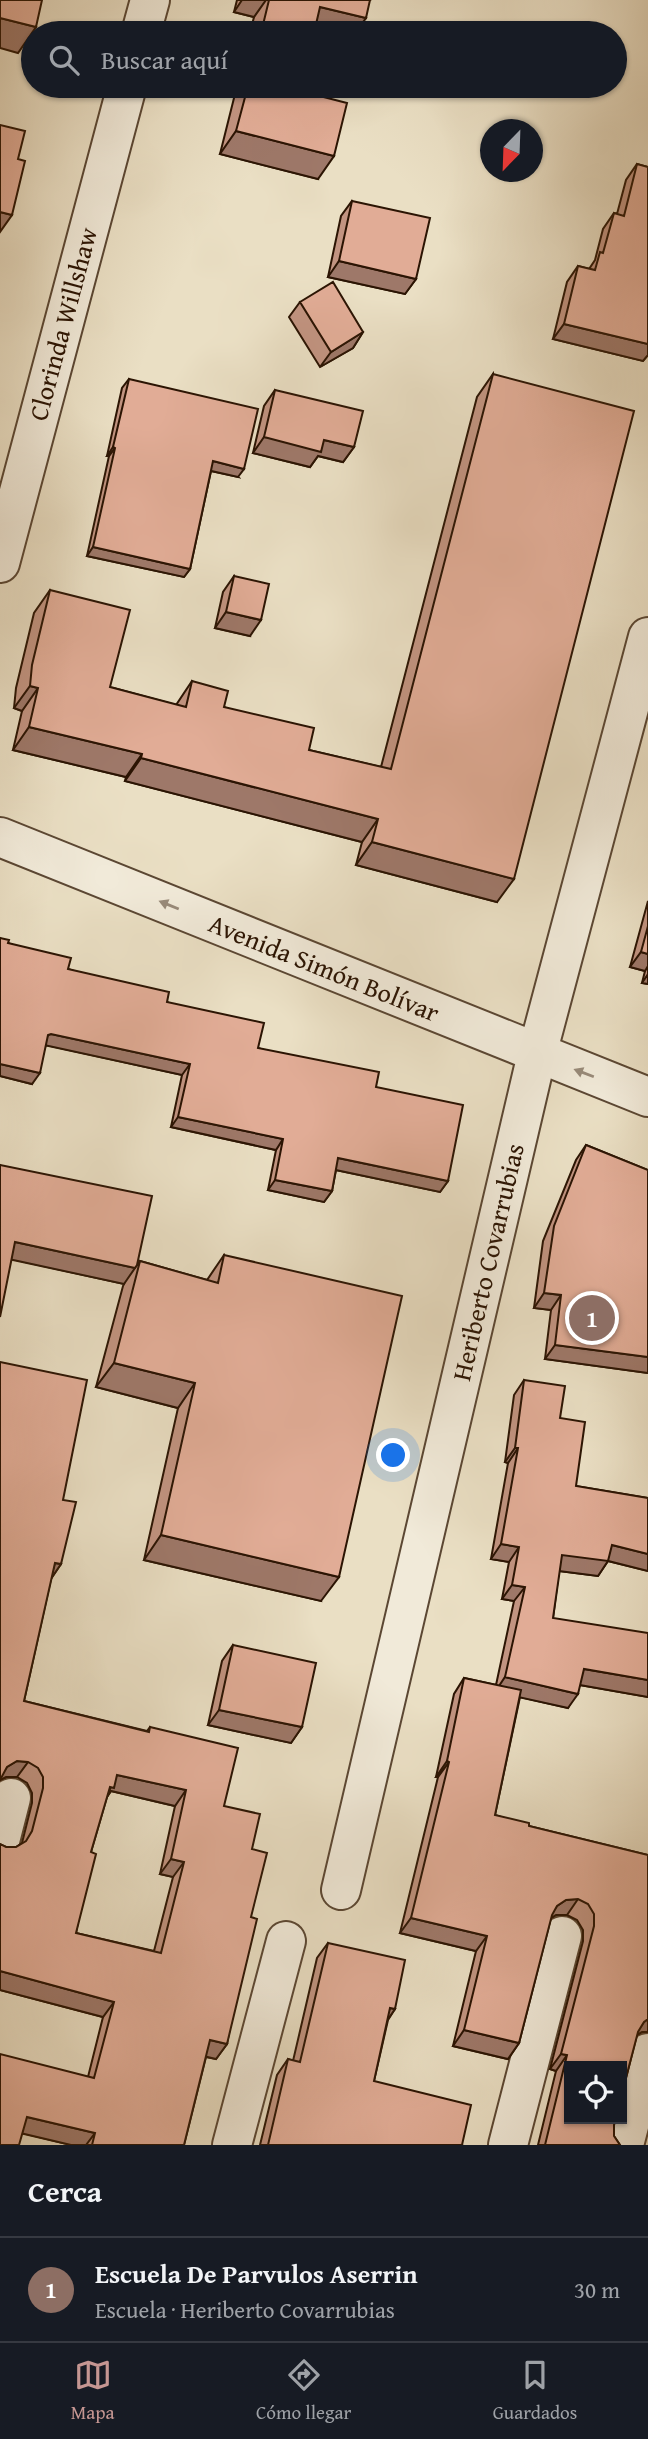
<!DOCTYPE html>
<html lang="es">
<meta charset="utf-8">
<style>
:root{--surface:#171b24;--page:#20242c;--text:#f1f3f6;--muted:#9ea1a6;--line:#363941;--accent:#c59692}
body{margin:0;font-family:"Gentium Book Plus",serif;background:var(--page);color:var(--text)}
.controls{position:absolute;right:21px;bottom:21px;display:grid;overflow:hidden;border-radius:0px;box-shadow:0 2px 5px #0004}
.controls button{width:63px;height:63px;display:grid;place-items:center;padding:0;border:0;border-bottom:2px solid var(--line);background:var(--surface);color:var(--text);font:35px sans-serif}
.compass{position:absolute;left:480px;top:119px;width:63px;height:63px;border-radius:50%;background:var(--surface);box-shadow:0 2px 5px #0004;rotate:203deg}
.you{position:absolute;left:394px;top:1456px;width:24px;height:24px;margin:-18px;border:5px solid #fff;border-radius:50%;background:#1a73e8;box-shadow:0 0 0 10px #1a73e833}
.badge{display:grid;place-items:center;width:46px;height:46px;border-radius:50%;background:var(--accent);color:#fff;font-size:23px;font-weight:700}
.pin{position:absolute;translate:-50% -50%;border:4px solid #fff;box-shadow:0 2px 7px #0006}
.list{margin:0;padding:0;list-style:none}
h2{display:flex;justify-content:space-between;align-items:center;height:91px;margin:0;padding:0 28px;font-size:30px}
h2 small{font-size:23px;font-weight:400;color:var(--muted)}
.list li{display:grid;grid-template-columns:46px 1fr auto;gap:21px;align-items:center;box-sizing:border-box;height:105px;padding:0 28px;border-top:2px solid var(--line)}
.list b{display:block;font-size:26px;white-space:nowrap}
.list p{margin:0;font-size:23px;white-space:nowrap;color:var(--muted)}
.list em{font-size:23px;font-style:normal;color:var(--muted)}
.icon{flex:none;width:38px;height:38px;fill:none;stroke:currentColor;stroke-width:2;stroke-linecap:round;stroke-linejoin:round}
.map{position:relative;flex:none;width:648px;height:2145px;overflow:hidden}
.search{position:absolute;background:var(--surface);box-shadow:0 2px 5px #0004;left:21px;right:21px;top:21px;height:77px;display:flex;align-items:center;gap:18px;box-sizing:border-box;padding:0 24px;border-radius:38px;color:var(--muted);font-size:26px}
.sheet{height:196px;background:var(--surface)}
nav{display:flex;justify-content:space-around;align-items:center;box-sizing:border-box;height:98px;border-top:2px solid var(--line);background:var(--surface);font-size:19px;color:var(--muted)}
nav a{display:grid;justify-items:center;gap:4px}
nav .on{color:var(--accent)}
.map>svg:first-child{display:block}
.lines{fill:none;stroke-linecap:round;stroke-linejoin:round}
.minor-casing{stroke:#5b4733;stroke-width:42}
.minor{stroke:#f1ead9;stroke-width:38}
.wall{fill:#c29481;stroke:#2b1403;stroke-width:2;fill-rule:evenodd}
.shaded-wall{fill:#9e7869;stroke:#2b1403;stroke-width:2}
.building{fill:#e1ac96;stroke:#2b1403;stroke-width:2;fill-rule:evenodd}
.oneway{fill:#988a79}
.labels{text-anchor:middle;stroke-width:5;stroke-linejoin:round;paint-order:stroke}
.street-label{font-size:26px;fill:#2b1403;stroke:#f1ead9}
</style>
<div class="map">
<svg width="648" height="2145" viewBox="0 0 648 2145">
<rect width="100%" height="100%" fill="#eadfc4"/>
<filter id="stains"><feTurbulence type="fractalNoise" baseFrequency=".00286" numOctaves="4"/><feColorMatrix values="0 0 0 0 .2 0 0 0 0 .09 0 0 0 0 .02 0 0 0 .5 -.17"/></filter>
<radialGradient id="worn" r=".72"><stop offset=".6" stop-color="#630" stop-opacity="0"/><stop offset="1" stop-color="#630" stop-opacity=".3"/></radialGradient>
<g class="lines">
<!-- minor casing -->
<g class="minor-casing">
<path id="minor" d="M141,33l9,-33
M0,563l127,-477
M0,837l648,260
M0,1841l11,-43
M341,1890l196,-836 111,-417
M232,2145l54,-204
M508,2145l54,-209
M624,2145l24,-92"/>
</g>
<!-- minor -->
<use href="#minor" class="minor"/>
</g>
<!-- wall -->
<path class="wall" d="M237,0h133l-56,33h-64l4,-16 -20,-5z
M237,86h64l-1,5 18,88 -98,-25z
M637,164l11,3v188l-5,6 -90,-22 14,-57 11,-16 11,3 6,-9 8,-31 11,-16 3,1 9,-34z
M352,201l64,78 -11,15 -77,-17 13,-61z
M300,302l63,30 -10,16 -33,19 -31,-50z
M493,374l4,528 -141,-37 6,-23 -237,-61 1,-4 -113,-27 9,-39 -8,-3 2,-20 18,-75 16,-23 60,97 66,18 16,-24 32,26 85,43 72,17 96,-370z
M129,379l109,98 -27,-6 -21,98 -6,8 -97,-21 22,-100h-2l15,-68z
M275,390l79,57 -11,15 -25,-6 -8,11 -57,-14 11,-47z
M234,576l16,60 -35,-8 8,-36z
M648,901v83l-6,-1 3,-12 -15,-4z
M0,938l8,5 60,26 99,33 91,46 118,39 72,94 -8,11 -104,-22 -4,21 -8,11 -56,-12 8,-40 -105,-23 11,-52 -136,-30 -14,39 -32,-8z
M586,1145l62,25v203l-103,-14 6,-49 -17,-2 9,-67 33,-81z
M0,1165l138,100 2,-4 67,19 17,-25 97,346 -177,-41 34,-152 -82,-21 27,-101 1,-2 -113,-25z
M524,1380l36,38 16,68 72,12v73l-40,-10 -10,15 -39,-5 -6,47 95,79 -68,-12 -12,23 -48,-11 -25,118 34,11 119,29 -6,177 -5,3 -23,90v11l6,9h-82l18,-74 -6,-2 33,-128v-11l-6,-10 -10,-5h-11l-5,3 -32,125 -11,16 -55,-13 23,-95 -76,-18 38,-156h-2l18,-83 10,-16 32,7 18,-84 -12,-2 7,-37 -18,-3 17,-96 -3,-1 9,-67z
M63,1500l-2,64 -10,15 -27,122 123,30 3,-4 74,79 28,43 -1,68 -24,127 -11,15 -10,-2 -22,88h-113l-49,-12 -22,12 88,-68 15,-60 -103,-27v-146l6,3h10l6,-4 10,-40v-10l-5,-10 -10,-6h-11l-6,3zM111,1791l64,15 -15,68 13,3 -19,74 -78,-18 15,-81 16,-55z
M233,1645l69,82 -11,16 -83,-18 14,-64z
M328,1943l67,66 -7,11 -14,61 88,64h-202l17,-70 11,-16 5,2 24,-103z"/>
<!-- shaded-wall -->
<path class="shaded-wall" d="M242,0h24l-12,17 -20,-5z
M320,7l46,11 -11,15h-37l-14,-3z
M0,18l36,9 -18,26 -18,-5z
M236,131l98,25 -16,23 -98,-25z
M0,212l12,3 -12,17z
M339,261l77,18 -11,15 -77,-17z
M564,324l84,20v11l-5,6 -90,-22z
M363,332l-10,16 -33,19 11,-15z
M264,437l60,3 30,7 -11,15 -25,-6 -8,11 -57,-14z
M113,447l2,1 -6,8h-2z
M213,461l31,8 -6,8 -31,-7z
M93,547l97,22 -6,8 -97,-21z
M226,612l35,8 -11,16 -35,-8z
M30,686l8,2 -16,23 -8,-3z
M29,727l113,27 -16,23 -113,-27z
M141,758l237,61 -16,23 -237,-61z
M372,842l142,37 -17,23 -141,-37z
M641,952l7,2v12l-3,5 -15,-4z
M648,974v10l-6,-1z
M51,1034l139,30 -8,11 -138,-30 4,-10z
M0,1064l40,9 -8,11 -32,-8z
M178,1117l105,22 -7,11 -105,-23z
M338,1158l110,23 -8,11 -109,-23z
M275,1180l57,11 -8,11 -56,-12z
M15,1242l120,26 -11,16 -120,-26z
M544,1293l17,2 -10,15 -17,-2z
M555,1345l93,12v16l-103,-14z
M114,1363l81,20 -17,25 -82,-21z
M515,1448h3l-10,15 -3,-1z
M161,1535l178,42 -18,24 -177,-41z
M501,1544l18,3 -10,15 -18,-3z
M612,1545l36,9v17l-40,-10 -10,15 -47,-6 11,-15z
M55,1563l6,1 -11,16z
M512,1585l13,2 -11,14 -12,-2z
M584,1669l64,11v17l-74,-13z
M505,1677l73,17 -10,14 -73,-16z
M219,1710l83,17 -11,16 -83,-18z
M17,1761l11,1 -11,15h-11l-6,3v-4l7,-9z
M447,1761l2,1 -11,15h-2z
M117,1775l69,15 -11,16 -64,-15 -8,12z
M171,1859l13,3 -11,15 -13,-3z
M578,1899l-11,16h-11l-10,6 11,-15 9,-6z
M411,1918l76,18 -11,15 -76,-18z
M0,1971l114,31 -11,15 -103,-27z
M390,2008l5,1 -11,16z
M648,2019v13h-6l-9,5 11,-15z
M464,2030l55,13 -11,16 -55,-13z
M210,2040l17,4 -11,15 -17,-4z
M561,2054l6,1 -11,16 -6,-2z
M27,2117l68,16 -9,12h-15l-55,-13z"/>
<!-- building -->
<path class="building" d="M0,0h42l-6,27 -36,-9z
M269,0h101l-4,18 -46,-11 -6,26h-53z
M248,86h53l-1,5 47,12 -13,53 -98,-25z
M0,125l25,6 -7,28 7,2 -13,54 -12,-3z
M637,164l11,3v177l-84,-20 14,-58 17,4 5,-18 3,1 11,-40 10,3z
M352,201l78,17 -14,61 -77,-18z
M333,282l30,50 -32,20 -31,-50z
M493,374l141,37 -120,468 -142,-37 6,-23 -237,-61 1,-4 -113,-27 9,-39 -8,-2 2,-21 18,-75 80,20 -20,77 76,20 6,-26 36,10 -4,16 90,21 -5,22 82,19z
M129,379l129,30 -14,60 -31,-8 -23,108 -97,-22 22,-99 -2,-1z
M275,390l88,21 -9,36 -30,-7 -3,12 -57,-15z
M234,576l35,8 -8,36 -35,-8z
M648,926v28l-7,-2z
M0,938l9,2 -1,3 63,15 -3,11 101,23 -2,10 97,21 -6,25 121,24 -3,15 87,18 -15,76 -110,-23 -6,33 -57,-11 8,-41 -105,-22 12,-53 -139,-30 -3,1 -8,38 -40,-9z
M586,1145l62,25v187l-93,-12 6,-50 -17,-2 10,-67z
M0,1165l152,31 -15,69 -2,3 -120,-26 -15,75z
M224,1255l178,41 -63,281 -178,-42 34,-152 -81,-20 26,-102 78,22z
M0,1362l87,18 -24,120 13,2 -15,62 -6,-1 -31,138 125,31 1,-5 88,21 -14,58 36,8 -8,35 15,4 -16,64 6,2 -30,125 -17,-4 -26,105h-92l3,-12 -68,-16 -8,28h-19v-91l94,24 20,-76 -114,-31v-127l6,3h10l10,-6 6,-10 11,-43v-11l-5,-9 -10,-6 -11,-1 -10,6 -7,13zM117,1775l69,15 -15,69 13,3 -23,91 -85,-20 20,-79 -5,-2 19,-65 4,1z
M524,1380l41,6 -5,32 25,4 -9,64 72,12v56l-36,-9 -4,16 -46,-6 -9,63 95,15v47l-64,-11 -6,25 -73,-17 20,-90 -13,-2 7,-38 -18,-3 17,-96h-3z
M233,1645l83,18 -14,64 -83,-17z
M464,1678l57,12 -26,125 34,8v3l119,29v164l-4,3 -6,10 -16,61v-27h-53v53h46l-1,6v11l6,9h-75l22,-90 -6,-1 33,-128v-12l-6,-10 -10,-5 -12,1 -9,6 -5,9 -33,128 -55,-13 23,-94 -76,-18 38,-156 -2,-1z
M328,1943l77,17 -10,49 -5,-1 -16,73 97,24 -9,40h-194l20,-86 12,3z"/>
<!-- one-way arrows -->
<defs><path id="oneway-solid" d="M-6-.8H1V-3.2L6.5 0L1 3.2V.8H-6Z" transform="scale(1.75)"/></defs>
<g class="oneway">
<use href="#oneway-solid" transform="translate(169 905) rotate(-158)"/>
<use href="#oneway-solid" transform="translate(584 1073) rotate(-159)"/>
</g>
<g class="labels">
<!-- street labels -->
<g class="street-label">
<text transform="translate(63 324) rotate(-75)" y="9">Clorinda Willshaw</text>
<text transform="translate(324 968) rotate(22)" y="9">Avenida Simón Bolívar</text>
<text transform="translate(488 1262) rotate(-77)" y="9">Heriberto Covarrubias</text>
</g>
</g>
<rect width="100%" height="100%" filter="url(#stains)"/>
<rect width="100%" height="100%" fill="url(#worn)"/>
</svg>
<div class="controls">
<button><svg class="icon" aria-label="locate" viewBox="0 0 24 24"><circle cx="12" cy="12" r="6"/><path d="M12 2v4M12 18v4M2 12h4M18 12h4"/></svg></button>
</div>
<svg class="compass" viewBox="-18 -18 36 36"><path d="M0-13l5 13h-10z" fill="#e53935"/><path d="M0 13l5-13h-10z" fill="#9ea1a6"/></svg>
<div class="you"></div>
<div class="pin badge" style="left:592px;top:1318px;background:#8d6e63">1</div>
<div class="search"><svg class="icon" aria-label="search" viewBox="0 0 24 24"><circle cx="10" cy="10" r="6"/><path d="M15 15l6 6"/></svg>Buscar aquí</div>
</div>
<section class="sheet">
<h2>Cerca<small></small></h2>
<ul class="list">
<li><span class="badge" style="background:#8d6e63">1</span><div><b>Escuela De Parvulos Aserrin</b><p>Escuela · Heriberto Covarrubias</p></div><em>30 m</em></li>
</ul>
</section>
<nav>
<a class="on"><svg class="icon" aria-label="map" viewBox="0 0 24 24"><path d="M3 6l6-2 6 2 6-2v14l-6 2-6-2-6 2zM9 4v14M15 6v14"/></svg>Mapa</a>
<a><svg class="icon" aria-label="directions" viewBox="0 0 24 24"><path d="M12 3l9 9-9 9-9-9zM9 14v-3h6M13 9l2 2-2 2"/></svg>Cómo llegar</a>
<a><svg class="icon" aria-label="saved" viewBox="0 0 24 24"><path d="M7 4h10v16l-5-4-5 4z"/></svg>Guardados</a>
</nav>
